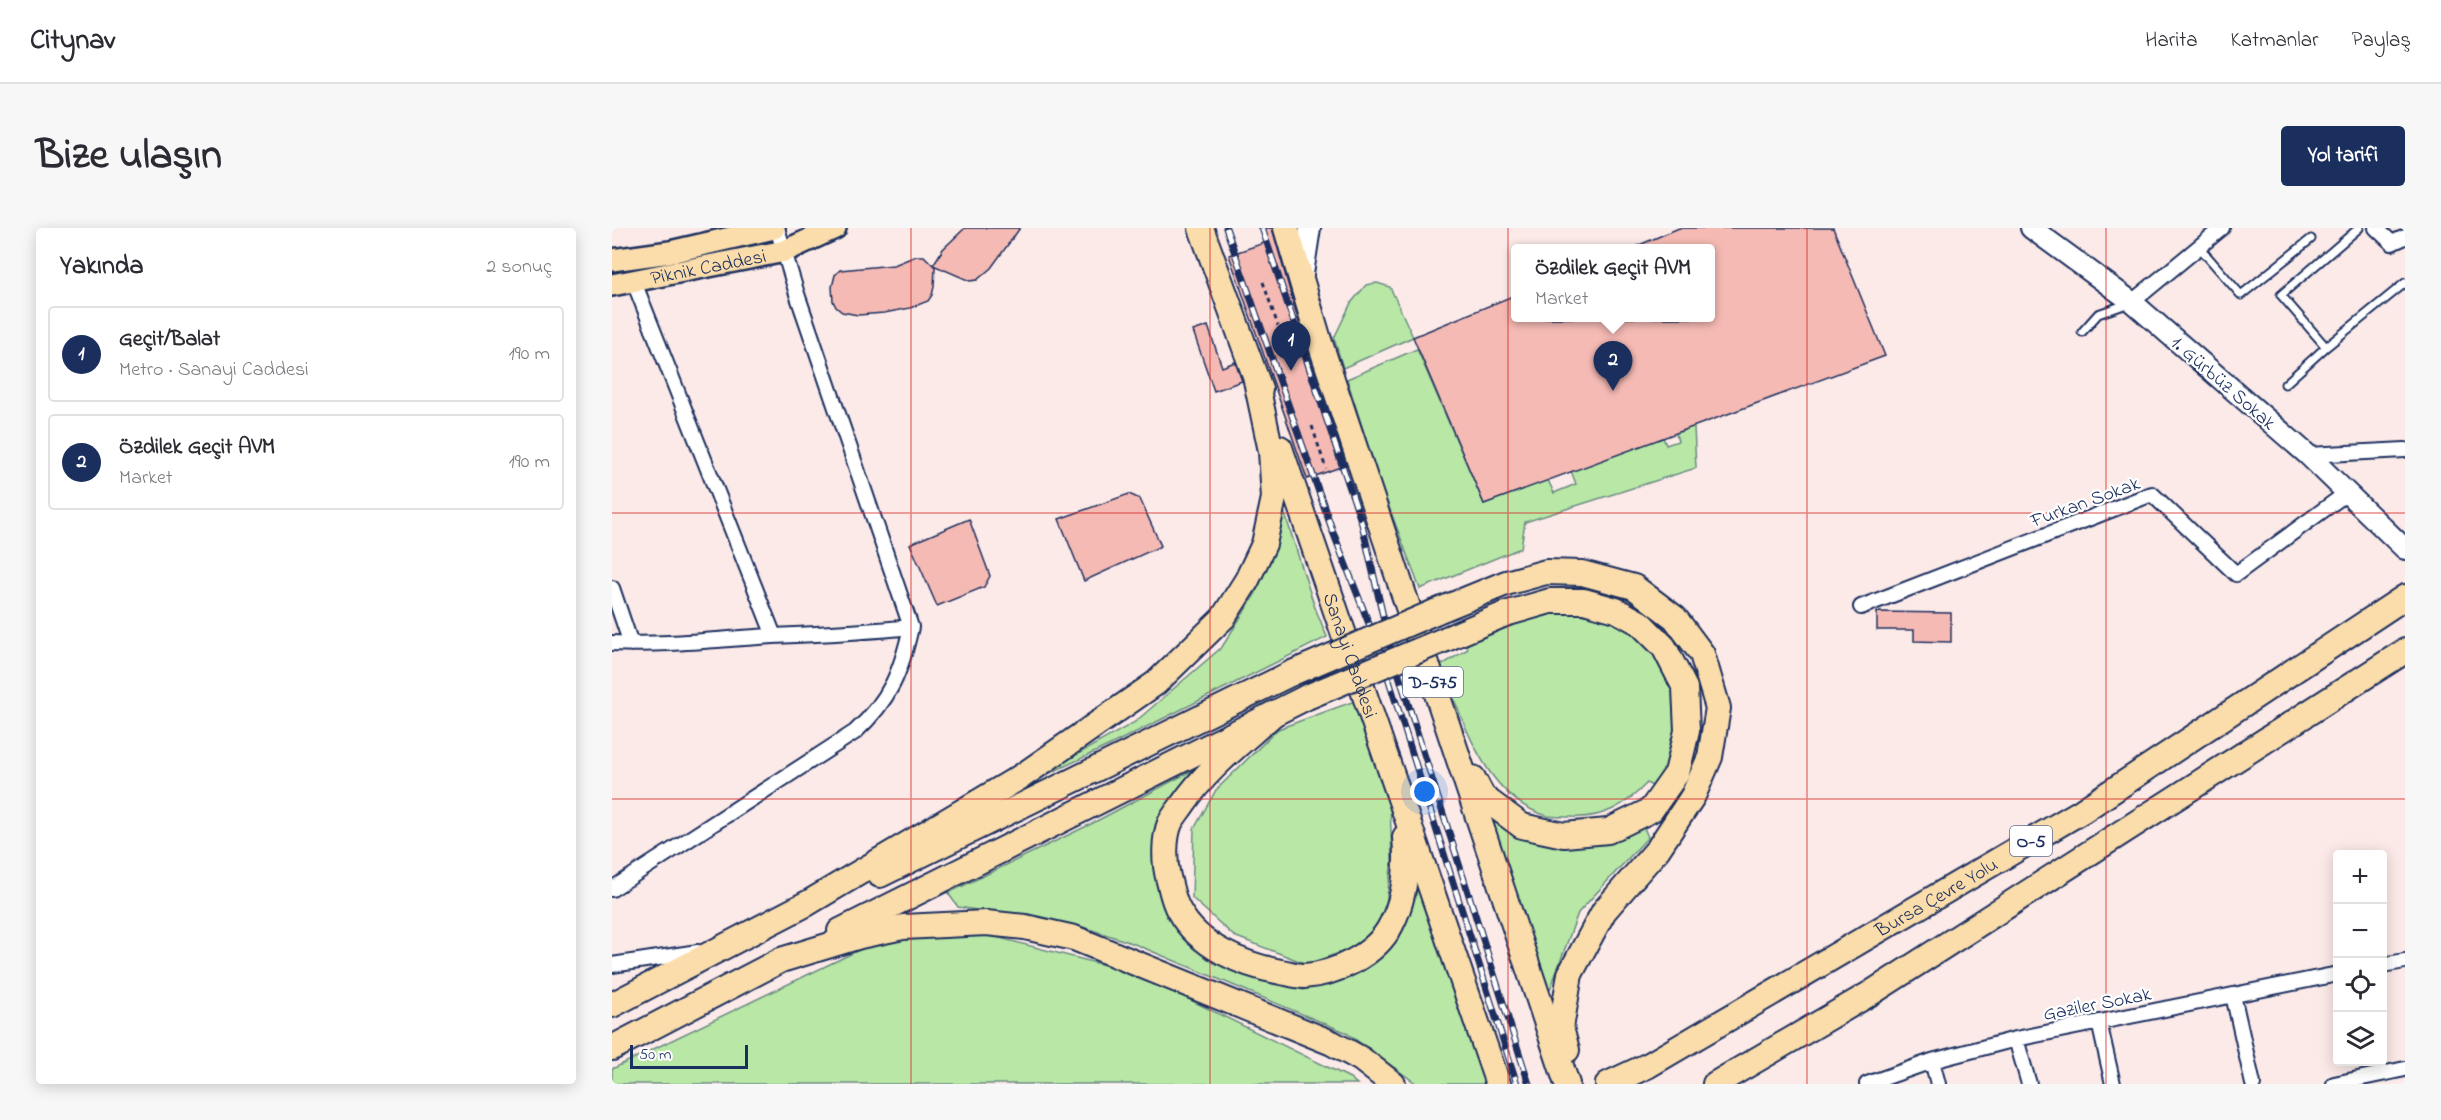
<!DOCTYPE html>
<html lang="tr">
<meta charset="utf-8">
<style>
:root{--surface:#fff;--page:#f7f7f7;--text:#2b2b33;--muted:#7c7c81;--line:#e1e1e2;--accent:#1b2f5e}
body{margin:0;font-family:"Indie Flower",sans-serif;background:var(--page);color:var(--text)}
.controls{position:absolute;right:18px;bottom:18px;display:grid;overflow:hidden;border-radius:6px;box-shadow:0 3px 15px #0003}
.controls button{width:54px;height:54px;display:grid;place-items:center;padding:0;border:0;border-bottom:2px solid var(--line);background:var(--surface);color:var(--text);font:30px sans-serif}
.scale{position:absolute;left:18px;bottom:15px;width:118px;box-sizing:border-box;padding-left:6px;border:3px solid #1b2f5e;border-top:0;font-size:16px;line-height:21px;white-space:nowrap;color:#1b2f5e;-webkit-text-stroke:4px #fff;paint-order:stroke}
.you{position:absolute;left:813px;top:564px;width:21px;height:21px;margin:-15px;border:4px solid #fff;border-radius:50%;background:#1a73e8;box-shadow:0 0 0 9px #1a73e833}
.badge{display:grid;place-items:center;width:39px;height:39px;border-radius:50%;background:var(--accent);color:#fff;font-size:20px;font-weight:700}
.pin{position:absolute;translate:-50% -50px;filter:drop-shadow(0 2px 3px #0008)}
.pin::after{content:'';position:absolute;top:32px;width:21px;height:18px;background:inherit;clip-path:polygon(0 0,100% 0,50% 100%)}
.popup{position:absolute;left:899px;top:16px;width:204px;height:78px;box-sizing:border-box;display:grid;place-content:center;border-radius:6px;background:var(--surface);filter:drop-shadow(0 2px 4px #0005);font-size:20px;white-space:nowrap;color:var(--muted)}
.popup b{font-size:22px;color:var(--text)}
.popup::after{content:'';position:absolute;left:50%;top:100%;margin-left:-12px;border:12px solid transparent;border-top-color:var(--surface)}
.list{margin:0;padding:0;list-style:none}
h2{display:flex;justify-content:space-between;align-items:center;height:78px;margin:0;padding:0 24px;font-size:26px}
h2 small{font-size:20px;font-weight:400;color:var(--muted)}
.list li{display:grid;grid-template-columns:39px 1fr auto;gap:18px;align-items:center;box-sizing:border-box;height:96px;margin:0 12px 12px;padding:0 12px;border:2px solid var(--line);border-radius:6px}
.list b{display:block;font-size:22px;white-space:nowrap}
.list p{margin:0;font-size:20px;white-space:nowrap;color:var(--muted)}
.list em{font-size:20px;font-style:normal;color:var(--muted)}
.icon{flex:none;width:33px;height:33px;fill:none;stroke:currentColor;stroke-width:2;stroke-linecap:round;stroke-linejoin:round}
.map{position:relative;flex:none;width:1793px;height:856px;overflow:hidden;border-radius:6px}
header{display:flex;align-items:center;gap:36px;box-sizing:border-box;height:84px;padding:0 30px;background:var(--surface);border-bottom:2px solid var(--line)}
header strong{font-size:28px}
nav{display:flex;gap:33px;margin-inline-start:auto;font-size:21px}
.intro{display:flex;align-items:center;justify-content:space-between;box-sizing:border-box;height:144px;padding:0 36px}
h1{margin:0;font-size:42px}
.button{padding:15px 27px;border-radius:6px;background:var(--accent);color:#fff;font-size:21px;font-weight:700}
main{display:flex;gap:36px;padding:0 36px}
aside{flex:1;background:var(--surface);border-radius:6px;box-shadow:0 3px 15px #0003}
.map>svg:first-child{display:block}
.green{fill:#b8e7a6;stroke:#6a8b82;stroke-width:1.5}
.building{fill:#f6bab4;stroke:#1b2f5e;stroke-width:1.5}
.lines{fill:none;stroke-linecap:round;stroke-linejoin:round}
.lane-casing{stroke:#1b2f5e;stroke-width:11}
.street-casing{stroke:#1b2f5e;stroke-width:18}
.secondary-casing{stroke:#1b2f5e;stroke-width:24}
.primary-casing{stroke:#1b2f5e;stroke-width:26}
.highway-casing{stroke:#1b2f5e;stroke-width:28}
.path{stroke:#1b2f5e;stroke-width:3;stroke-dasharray:4.5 4.5;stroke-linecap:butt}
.lane{stroke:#fff;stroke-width:7}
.street{stroke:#fff;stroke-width:14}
.secondary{stroke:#fff;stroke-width:20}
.primary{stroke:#fbddab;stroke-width:21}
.highway{stroke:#fbddab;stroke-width:24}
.rail-casing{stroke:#1b2f5e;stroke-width:7}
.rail{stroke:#fff;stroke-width:4.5;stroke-dasharray:14;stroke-linecap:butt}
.highway-bridge-casing{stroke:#1b2f5e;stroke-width:28;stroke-linecap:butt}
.highway-bridge{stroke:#fbddab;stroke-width:24}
.grid{fill:none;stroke:#d62828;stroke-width:1.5;stroke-opacity:0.55}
.labels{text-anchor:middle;stroke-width:4.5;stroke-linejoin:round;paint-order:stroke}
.shield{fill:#fff;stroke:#5f6d8e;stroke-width:1.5}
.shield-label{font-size:18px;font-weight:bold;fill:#1b2f5e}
.street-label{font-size:20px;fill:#1b2f5e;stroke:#fff}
</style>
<header>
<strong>Citynav</strong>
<nav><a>Harita</a><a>Katmanlar</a><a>Paylaş</a></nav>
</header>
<div class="intro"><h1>Bize ulaşın</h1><a class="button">Yol tarifi</a></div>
<main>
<aside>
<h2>Yakında<small>2 sonuç</small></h2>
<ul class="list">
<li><span class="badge">1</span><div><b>Geçit/Balat</b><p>Metro · Sanayi Caddesi</p></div><em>190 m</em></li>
<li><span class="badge">2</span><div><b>Özdilek Geçit AVM</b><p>Market</p></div><em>190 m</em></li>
</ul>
</aside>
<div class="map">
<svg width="1793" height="856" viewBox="0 0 1793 856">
<rect width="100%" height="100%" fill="#fceae8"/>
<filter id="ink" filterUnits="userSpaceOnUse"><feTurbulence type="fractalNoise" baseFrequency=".0167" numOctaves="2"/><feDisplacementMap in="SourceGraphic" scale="12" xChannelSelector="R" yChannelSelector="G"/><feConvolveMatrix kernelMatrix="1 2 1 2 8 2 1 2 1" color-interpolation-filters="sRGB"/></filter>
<g filter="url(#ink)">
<!-- green -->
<path class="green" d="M765,55l13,4 23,50 -70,31 -9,-30 17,-35 15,-18z
M805,121l67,155 63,-26 7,15 22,-9 -6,-16 91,-36 5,13 12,-4 -4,-14h20l2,41 -171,54 -4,26 -101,41 -42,-111 -31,-99z
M672,283l30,94 13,32 -217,108 -92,43 117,-66 87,-75 34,-54z
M956,380l40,9 36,23 21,29 10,30v37l-8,30 -15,20 -5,-3c-21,22 -44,36 -76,34 -7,0 -16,0 -23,-1 -64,-17 -84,-97 -108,-150l28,-17 -3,-6 72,-31z
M751,470l27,104 2,59 -10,71 -37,19 -38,13 -73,-28 -42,-38 2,-69 22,-39 62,-61z
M581,542l-24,35 -13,71 64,84 83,30 47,-17 44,-37 27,-100 77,248h-81l-72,-52 -213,-89 -49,-16 -125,-20 -10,-14 143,-69z
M876,583l27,20 127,-8 6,14 -70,76 -30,82z
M349,700l174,45 215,105 7,6h-745v-15l276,-133z"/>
<!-- building -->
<path class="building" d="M353,0h55l-29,40 -14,12 -7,1 -37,-16 10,-16z
M654,0h6l33,116 41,121 -39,14 -78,-224 35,-12z
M1067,0h154l52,128 -401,148 -71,-167 102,-42v23h195v-69h-80z
M304,28h8l11,11 -1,20 -2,8 -4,6 -18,7 -26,5 -26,2 -16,-3 -6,-5 -3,-6 -1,-14 3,-12 5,-5 54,-5z
M596,98l14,41 13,-5 7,19 -28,10 -21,-60z
M517,266l11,5 21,47 -77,35 -25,-62z
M357,291l21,57 -6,11 -47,19 -27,-62z
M1265,384l74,1v29l-37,-1v-11h-37z"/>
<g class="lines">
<!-- lane casing -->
<g class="lane-casing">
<path id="lane" d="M1587,19l42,48 70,-56
M1470,104l16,-18 29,-10
M1714,119l-45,-52 78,-67
M1673,156l41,-37 79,-64"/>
</g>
<!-- street casing -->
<g class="street-casing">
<path id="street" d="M1764,0l16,15 13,-6
M22,54l140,354
M1520,74l90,-74
M1696,227l97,-5
M0,360l19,56
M1249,379l291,-113 84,80 112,-82
M0,415c54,3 107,-4 161,-7 46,-2 92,-4 138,-9
M0,661l243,-157c35,-32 46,-60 56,-105l-114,-333 -20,-66
M0,737l86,-13
M1770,737l23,-4
M1621,767l20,89
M1487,794l14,62
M1404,811l13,45
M1320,833l6,23
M1255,856l65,-23 84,-22 322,-65
M1722,856l71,-15"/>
</g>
<!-- secondary casing -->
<g class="secondary-casing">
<path id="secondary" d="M1419,0l101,74 176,153 97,94
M690,52l8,-52"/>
</g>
<!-- primary casing -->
<g class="primary-casing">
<g id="primary">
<path d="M0,32l58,-8 104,-24"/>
<path id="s1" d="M0,57l173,-34 50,-23"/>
</g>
</g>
<!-- highway casing -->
<g class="highway-casing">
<g id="highway">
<path d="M589,0l59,161"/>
<path d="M674,0l33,112 248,744"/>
<path id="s2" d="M668,220l218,636"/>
<path d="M823,384l71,-29 40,-11 36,1 52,14 41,31 27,36 16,54 -8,49 -17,39 -35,53 -54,62 -34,63 -9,54 6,22"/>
<path d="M834,411l59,-25 45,-13h34l32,9 24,13 24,24 21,41 2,43 -10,42 -26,37 -43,21 -44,4 -42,-9 -39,-29 -10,-19"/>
<path d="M660,487c-31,28 -65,54 -89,89 -4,6 -10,13 -13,19 -6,15 -6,38 -2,54 3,11 5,24 11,34 20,36 64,54 102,61 7,1 15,4 23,4 31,-2 72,-21 87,-51 14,-27 17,-57 14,-88"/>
<path d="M268,647l412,-202"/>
<path d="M228,703l467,-234"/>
<path d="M0,777l196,-102 214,-127 134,-93 67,-65 24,-38 17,-36 10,-46 -3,-47 -16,-75"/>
<path d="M0,820l169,-88 79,-24 43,-9 83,-4 39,4 49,11 258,105 29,16 32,25"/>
<path id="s3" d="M996,856l41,-19 433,-254 323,-214"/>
<path d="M1103,856l156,-91 534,-342"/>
</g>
</g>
<!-- path -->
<path class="path" d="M651,54l15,44
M700,198l14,43"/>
<!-- lane -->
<use href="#lane" class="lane"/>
<!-- street -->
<use href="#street" class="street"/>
<!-- secondary -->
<use href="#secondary" class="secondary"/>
<!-- primary -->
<use href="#primary" class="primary"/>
<!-- highway -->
<use href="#highway" class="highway"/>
<!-- rail casing -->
<g class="rail-casing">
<path id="rail" d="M614,0l107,304 47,120 137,432
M650,0l100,296 28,123 139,437"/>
</g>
<!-- rail -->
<use href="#rail" class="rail"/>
<!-- highway-bridge casing -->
<g class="highway-bridge-casing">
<path id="highway-bridge" d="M680,445l143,-61
M695,469l139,-58"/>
</g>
<!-- highway-bridge -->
<use href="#highway-bridge" class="highway-bridge"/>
</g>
</g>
<!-- grid -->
<path class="grid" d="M299,0v856M598,0v856M896,0v856M1195,0v856M1494,0v856M0,285h1793M0,571h1793"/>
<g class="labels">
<!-- shield labels -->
<g class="shield">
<rect x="791" y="439" width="60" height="30" rx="4.5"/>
<rect x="1398" y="598" width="42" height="30" rx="4.5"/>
</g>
<g class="shield-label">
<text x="821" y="460">D-575</text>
<text x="1419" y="619">O-5</text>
</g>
<!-- street labels -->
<g class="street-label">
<text dy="7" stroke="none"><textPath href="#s1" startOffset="98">Piknik Caddesi</textPath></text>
<text transform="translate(1612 154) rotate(41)" y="7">1. Gürbüz Sokak</text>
<text transform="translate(1473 273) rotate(-20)" y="7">Furkan Sokak</text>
<text dy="7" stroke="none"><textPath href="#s2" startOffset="219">Sanayi Caddesi</textPath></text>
<text dy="7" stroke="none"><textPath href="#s3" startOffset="378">Bursa Çevre Yolu</textPath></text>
<text transform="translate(1485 775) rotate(-11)" y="7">Gaziler Sokak</text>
</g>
</g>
</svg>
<div class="controls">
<button>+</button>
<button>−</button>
<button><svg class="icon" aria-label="locate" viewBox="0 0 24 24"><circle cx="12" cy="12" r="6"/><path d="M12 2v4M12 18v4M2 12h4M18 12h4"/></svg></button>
<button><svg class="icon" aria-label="layers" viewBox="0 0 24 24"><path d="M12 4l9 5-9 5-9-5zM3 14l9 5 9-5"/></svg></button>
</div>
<div class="scale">50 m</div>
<div class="you"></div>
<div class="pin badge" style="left:679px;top:143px">1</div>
<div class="pin badge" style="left:1001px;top:163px">2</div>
<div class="popup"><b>Özdilek Geçit AVM</b>Market</div>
</div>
</main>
